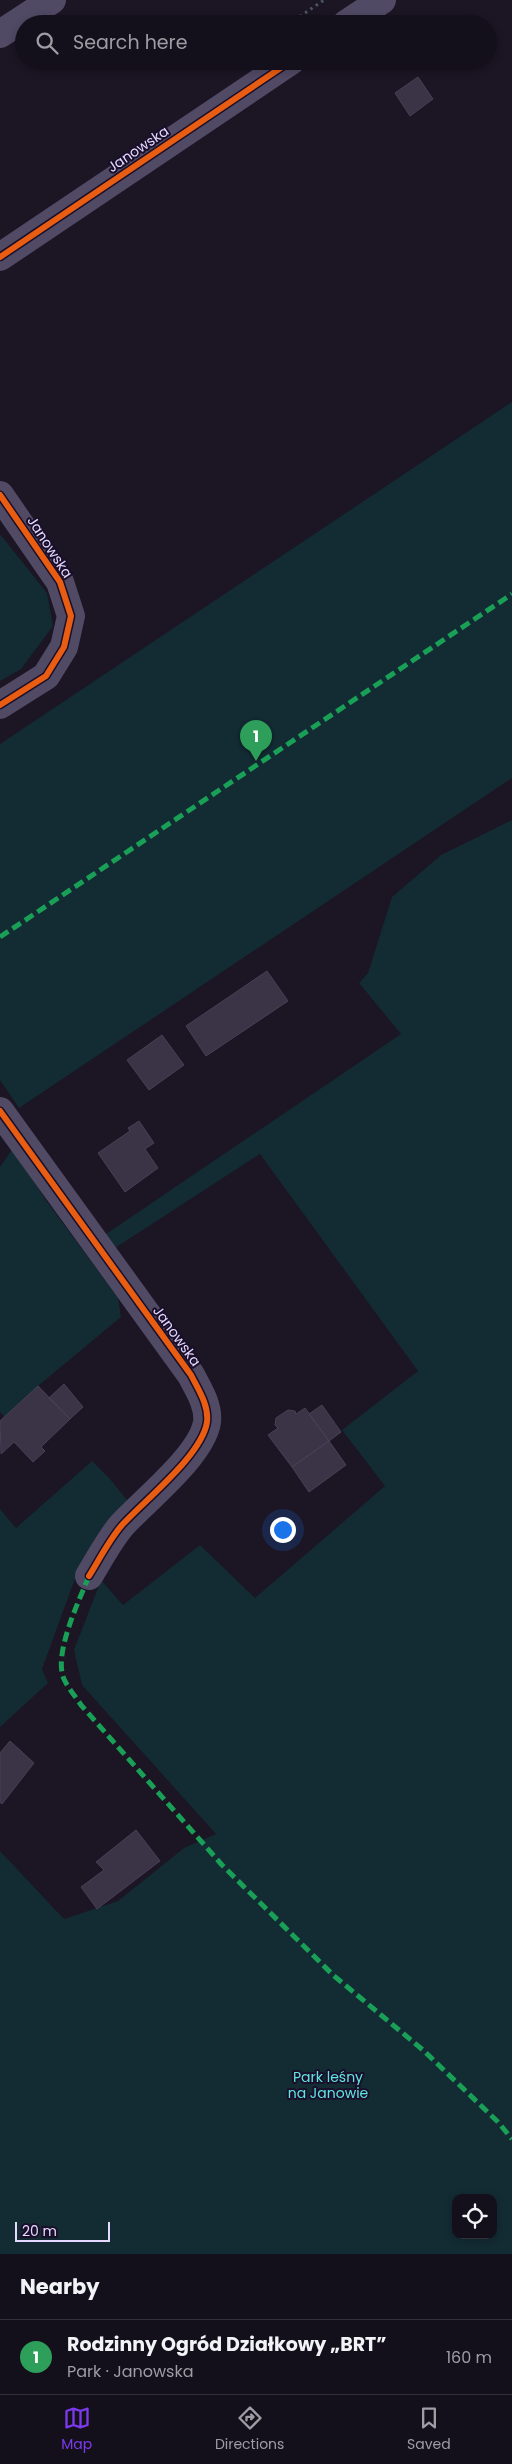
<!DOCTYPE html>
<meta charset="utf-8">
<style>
:root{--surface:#14101b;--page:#1d1924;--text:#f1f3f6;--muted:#9d9da3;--line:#33303a;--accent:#7c3aed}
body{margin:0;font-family:Poppins,sans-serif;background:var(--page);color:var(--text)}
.controls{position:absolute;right:15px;bottom:15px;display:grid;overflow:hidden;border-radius:10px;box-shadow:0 2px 8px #0003}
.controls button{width:45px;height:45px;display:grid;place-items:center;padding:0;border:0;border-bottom:1px solid var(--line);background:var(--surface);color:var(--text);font:25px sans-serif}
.scale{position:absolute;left:15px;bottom:12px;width:95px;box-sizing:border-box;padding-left:5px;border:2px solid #e5d9ff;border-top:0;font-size:14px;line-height:18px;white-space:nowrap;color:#e5d9ff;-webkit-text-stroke:4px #1a0f2a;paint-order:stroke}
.you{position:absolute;left:282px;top:1529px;width:18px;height:18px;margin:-12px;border:4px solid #fff;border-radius:50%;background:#1a73e8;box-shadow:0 0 0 8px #1a73e833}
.badge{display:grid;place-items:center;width:32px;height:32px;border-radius:50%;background:var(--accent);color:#fff;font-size:16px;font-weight:700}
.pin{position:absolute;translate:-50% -41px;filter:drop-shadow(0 1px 2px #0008)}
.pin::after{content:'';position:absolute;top:26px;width:18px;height:15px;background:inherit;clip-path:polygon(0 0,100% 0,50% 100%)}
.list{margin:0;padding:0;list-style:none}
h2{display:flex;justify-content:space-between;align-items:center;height:65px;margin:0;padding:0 20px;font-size:21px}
h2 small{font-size:16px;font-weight:400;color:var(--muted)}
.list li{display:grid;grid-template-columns:32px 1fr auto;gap:15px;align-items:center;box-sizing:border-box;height:75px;padding:0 20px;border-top:1px solid var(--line)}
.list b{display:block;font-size:19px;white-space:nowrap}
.list p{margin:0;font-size:16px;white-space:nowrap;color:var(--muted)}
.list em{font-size:16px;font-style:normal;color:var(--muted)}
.icon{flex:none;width:28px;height:28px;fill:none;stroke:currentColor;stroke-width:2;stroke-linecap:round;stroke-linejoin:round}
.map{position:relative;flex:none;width:512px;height:2254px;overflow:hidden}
.search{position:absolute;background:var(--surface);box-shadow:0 2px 8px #0003;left:15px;right:15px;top:15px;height:55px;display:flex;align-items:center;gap:12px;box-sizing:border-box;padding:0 18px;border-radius:28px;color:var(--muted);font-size:19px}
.sheet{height:140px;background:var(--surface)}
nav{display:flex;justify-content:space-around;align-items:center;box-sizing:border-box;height:70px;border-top:1px solid var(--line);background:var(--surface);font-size:14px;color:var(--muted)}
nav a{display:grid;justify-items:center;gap:2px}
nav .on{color:var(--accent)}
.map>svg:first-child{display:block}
.green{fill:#132b33;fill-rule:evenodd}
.building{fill:#3b3346;stroke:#494058}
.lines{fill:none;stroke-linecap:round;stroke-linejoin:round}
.path{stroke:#4d5467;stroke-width:3;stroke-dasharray:2.5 4;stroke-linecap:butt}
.minor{stroke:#514a65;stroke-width:28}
.quiet{stroke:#1a9f57;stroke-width:5;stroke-dasharray:10 5;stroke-linecap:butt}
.cycleway-casing{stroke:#1a0f2a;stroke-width:9}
.cycleway{stroke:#e95d12;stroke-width:6}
.labels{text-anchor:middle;stroke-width:4;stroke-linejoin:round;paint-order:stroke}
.street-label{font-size:14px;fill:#e5d9ff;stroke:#1a0f2a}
.park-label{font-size:14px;fill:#5ee6e2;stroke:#1a0f2a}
</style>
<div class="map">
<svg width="512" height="2254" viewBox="0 0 512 2254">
<rect width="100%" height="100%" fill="#1b1524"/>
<!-- green -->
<path class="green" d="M512,402v376l-493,330 -19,-28v-336z
M0,534l47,59 6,33 -32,43 -21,12z
M512,820v1434h-512v-403l64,68 54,-18 66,-53 32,-14 -134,-149 -8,-35 27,-70 22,25 77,-60 55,53 130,-112 -43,-56 76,-59 -158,-217 -148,96 -9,-14 298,-202 -42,-51 9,-10 24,-76 49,-42zM456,2198h37v37h-37z
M13,1148l32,51 73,99 3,19 -83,69 -33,31 -5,-5v-245z
M92,1461l18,18 17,21 -28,33 -19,32 -38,104 6,14 -48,44v-218l16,19z"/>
<!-- building -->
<path class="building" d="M418,77l15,22 -23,17 -15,-23z
M267,971l21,30 -82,55 -20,-30z
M162,1035l22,30 -35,25 -22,-30z
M139,1121l15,22 -9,6 13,19 -33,24 -27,-39 32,-22 -2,-3z
M64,1384l19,23 -13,12 -21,-21z
M38,1386l32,33 -29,28 4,4 -12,11 -19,-20 -13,12 -1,-33z
M322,1405l19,27 -12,9 -20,-27z
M305,1408l24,33 -37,26 -24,-32 10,-7 -3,-3 1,-7 12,-8 7,1 1,3z
M329,1441l17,24 -37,27 -17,-25z
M10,1741l24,22 -32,41 -2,-2v-49z
M136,1830l24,31 -63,48 -16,-22 23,-17 -8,-8z"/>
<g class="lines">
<!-- path -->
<path class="path" d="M289,24l35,-24"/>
<!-- minor -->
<path class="minor" d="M346,24l36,-24
M0,34l52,-34
M0,257l291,-196
M0,495l60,87 11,34 -7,31 -18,29 -46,29
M0,1111l191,264c7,14 18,30 16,47 -5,33 -61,77 -85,103 -13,15 -23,35 -33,51"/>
<!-- quiet -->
<path class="quiet" d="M0,937l512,-343
M89,1576c-10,25 -36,78 -25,103 4,9 12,18 17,26l141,160 111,110 90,75 75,72 14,17"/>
<!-- cycleway casing -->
<g class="cycleway-casing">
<path id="cycleway" d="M0,257l291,-196
M0,495l60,87 11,34 -7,31 -18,29 -46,29
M0,1111l191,264c7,14 18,30 16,47 -5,33 -61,77 -85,103 -13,15 -23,35 -33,51"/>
</g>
<!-- cycleway -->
<use href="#cycleway" class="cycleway"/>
</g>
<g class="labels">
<!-- street labels -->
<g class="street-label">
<text transform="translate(138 149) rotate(-34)" y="5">Janowska</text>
<text transform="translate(50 547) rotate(57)" y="5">Janowska</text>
<text transform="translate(177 1336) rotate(54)" y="5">Janowska</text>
</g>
<!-- park labels -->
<g class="park-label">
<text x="328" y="2082">Park leśny<tspan x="328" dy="16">na Janowie</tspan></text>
</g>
</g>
</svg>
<div class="controls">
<button><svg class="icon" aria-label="locate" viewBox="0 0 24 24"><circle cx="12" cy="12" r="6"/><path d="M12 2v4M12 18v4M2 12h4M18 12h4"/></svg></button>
</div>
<div class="scale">20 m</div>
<div class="you"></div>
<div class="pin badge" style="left:256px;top:761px;background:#2e9e5b">1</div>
<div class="search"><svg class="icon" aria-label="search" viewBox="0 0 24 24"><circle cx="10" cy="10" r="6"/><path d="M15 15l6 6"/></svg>Search here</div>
</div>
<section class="sheet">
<h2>Nearby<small></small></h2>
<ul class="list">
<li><span class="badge" style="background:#2e9e5b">1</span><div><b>Rodzinny Ogród Działkowy „BRT”</b><p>Park · Janowska</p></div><em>160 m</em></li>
</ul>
</section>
<nav>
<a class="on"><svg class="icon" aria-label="map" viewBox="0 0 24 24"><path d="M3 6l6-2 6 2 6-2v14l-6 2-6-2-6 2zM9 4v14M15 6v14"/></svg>Map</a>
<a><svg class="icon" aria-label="directions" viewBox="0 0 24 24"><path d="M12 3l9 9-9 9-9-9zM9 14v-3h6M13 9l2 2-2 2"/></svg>Directions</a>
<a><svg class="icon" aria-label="saved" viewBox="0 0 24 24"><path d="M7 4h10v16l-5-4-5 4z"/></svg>Saved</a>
</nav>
